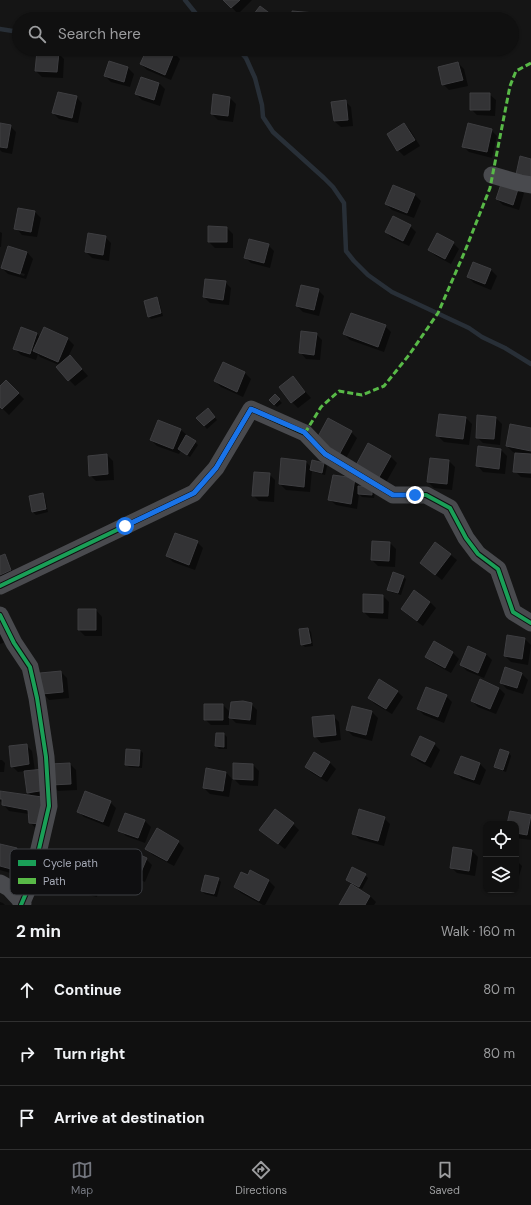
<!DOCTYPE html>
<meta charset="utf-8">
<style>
:root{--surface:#101010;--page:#1e1e1e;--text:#f1f3f6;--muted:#9c9d9f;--line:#303030;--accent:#73767e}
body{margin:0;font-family:"DM Sans",sans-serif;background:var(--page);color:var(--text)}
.controls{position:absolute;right:12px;bottom:12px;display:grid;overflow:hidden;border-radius:8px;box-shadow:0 1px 3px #0004}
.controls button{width:36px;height:36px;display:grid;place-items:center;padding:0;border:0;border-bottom:1px solid var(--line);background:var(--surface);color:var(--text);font:20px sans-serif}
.stop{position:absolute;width:12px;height:12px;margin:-9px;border:3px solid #1a73e8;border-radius:50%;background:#fff}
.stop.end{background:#1a73e8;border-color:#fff;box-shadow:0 1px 4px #0008}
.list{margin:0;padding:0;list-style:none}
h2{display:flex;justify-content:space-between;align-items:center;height:52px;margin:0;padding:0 16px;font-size:17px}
h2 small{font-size:13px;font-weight:400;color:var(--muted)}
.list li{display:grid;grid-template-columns:26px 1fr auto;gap:12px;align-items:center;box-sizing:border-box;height:64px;padding:0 16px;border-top:1px solid var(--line)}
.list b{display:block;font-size:15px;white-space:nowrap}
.list em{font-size:13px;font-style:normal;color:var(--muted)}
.icon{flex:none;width:22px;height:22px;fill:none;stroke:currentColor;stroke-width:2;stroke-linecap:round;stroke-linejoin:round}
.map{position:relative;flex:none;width:531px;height:905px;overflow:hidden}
.search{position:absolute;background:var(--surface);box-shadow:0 1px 3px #0004;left:12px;right:12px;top:12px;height:44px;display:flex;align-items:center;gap:10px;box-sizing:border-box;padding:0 14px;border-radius:22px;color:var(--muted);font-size:15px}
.sheet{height:244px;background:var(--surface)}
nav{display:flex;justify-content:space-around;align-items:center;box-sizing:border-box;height:56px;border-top:1px solid var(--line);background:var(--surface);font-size:11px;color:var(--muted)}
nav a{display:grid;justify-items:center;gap:2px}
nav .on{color:var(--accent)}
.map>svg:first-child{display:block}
.shadow{fill:#0007;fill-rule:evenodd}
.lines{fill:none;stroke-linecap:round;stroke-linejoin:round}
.stream{stroke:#282f37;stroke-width:4.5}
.building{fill:#333335;stroke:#3e3e41}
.minor{stroke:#494a4e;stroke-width:17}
.quiet{stroke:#58b947;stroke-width:3;stroke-dasharray:6 3;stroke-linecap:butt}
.cycleway-casing{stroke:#0f0f11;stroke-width:6}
.cycleway{stroke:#1a9f57;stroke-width:4}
.route{stroke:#1a73e8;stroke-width:5}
.key{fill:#0f0f11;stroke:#3c3e43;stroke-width:1}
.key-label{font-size:11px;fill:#a6aab7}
</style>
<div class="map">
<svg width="531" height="905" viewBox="0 0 531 905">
<rect width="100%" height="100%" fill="#151515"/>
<!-- shadow -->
<path class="shadow" d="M225,0h27l-14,14z
M315,14l5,5h-27z
M272,16l3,3h-24z
M148,49h15l11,4 6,6 -9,21 -24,-10 -6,-6z
M58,53l6,6 -1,19 -21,-1 -6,-6z
M109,63l19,5 6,6 -4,13 -19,-5 -6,-6z
M458,63l6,6 4,17 -19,4 -6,-6z
M159,83l6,6 -5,17 -18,-6 -6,-6z
M489,94l7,6 -1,16 -18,-1 -6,-6z
M76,97l6,6 -4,20 -19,-4 -6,-6z
M230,98l6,6 -3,18 -15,-2 -6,-6z
M345,101l6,6 2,19 -12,1 -7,-6z
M0,124l10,2 6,6 -4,22 -10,-2 -2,-2z
M404,124l6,6 10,16 -16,10 -6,-6z
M491,130l6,6 -5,22 -23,-6 -6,-6z
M518,187l6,6 -5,17 -16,-5 -6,-6z
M415,195l6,6 -7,17 -22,-8 -6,-6z
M35,212l6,6 -4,19 -15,-2 -6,-7z
M410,226l6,6 -7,14 -17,-8 -6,-6z
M227,228l6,6v14h-18l-6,-6z
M0,232l2,1 -1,14h-1z
M105,237l6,6 -2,18 -17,-3 -6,-6z
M453,243l6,6 -8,15 -15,-8 -7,-6z
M268,245l6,6 -4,17 -19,-5 -6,-6z
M27,252l6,7 -7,20 -18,-5 -6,-6zM8,269l17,5 -1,2 -16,-5z
M473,263l18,7 6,6 -6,14 -17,-7 -6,-6z
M225,282l6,6 -2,17 -19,-2 -6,-6z
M318,290l6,6 -5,20 -16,-4 -6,-6z
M157,299l2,2 4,15 -12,3 -2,-3z
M385,326l6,6 -7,20 -34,-12 -6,-6z
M44,329l24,10 6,6 -5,10 19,21 -13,10 -18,-19 2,-2 -19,-8 -2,-3 -2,6 -15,-5 -6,-6 22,-15 4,4z
M316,334l6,6 -2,20 -14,-1 -6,-7z
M223,364l22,9 6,6 -8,18 -22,-10 -6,-6z
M293,378l18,20 -13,10 -6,-6z
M6,381l18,18 -15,16 -9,-9v-18z
M275,396l7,7 -5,4 -7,-7z
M207,409l10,11 -10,9 -9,-11z
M466,418l6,6 -3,21 -25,-3 -6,-6z
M496,418l6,6 -2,21 -17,-2 -6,-6z
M531,429v49l-10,-1 -6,-6 1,-18 -3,-1 -6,-6z
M181,430l17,15 -8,12 -9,-7 -2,4 -22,-8 -6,-6z
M351,432l6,6 -12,22 -22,-12z
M368,445l23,12 6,6 -12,21 -22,-12z
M479,447l22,3 6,6 -2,18 -22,-2 -6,-7z
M107,455l6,6 1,19 -18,1 -6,-6z
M449,461l6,6 -3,23 -18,-2 -6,-6z
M306,462l6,6 12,-4 3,2 -2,9 -11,-3 -2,-2 -2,22 -24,-2 -6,-6z
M269,474l6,6 -1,22 -15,-1 -6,-6z
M355,479l6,6 -1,2 15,4 -1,7 -12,-1 -3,-3 -2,15 -21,-4 -7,-6z
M42,494l3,3 3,15 -12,3 -3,-3 -3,-15z
M197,542l6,6 -8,22 -22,-8 -6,-6z
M390,543l6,6 -1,18 -17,-1 -6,-6z
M436,543l21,17 -15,20 -21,-17z
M4,555l3,3 6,15 -11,5 -2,-2v-19z
M403,577l3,2 -5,16 -10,-3 -2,-3z
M383,596l6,6 -1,17 -18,-1 -6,-6z
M430,602l6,6 -13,18 -15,-11 -6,-6z
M96,610l6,7v19h-17l-6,-6z
M0,622l8,19 -8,3z
M308,629l3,3 2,14 -8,1 -3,-3z
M525,639l6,6 -3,20 -17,-3 -6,-6z
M435,643l18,10 6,6 -8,14 -18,-10 -6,-6z
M486,654l6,6 -8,18 -17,-7 -6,-6z
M61,672l6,6 2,20 -20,2 -6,-7z
M522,674l6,6 -5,14 -16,-5 -6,-6z
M480,681l19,7 6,6 -9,20 -18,-7 -6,-6z
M397,691l6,6 -11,17 -17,-10 -6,-6z
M446,696l6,6 -8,21 -20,-8 -6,-6z
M251,704l6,6 -1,15 -20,-2 -7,-7v9h-18l-6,-6v-14h18l8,8z
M372,712l6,6 -6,23 -19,-5 -6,-6z
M333,716l6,6 2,18 -20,3 -6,-7z
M217,734h7l3,3v12h-8l-3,-3z
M434,744l6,6 -9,18 -13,-7 -6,-6z
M26,745l6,6 3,20 35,-7 6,6 1,20 -19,1 -8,-7 -14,45 -6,-7 -1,-8 -20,-3 -9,-10v-9l33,5 -5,-5 -2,-21 -8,1 -6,-6z
M140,750l3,3 -1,15 -13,-1 -3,-2z
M509,753l2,3 -5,16 -8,-3 -3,-2z
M315,754l15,9 6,6 -9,13 -15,-9 -6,-6z
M0,760h2l3,3 -1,9h-4z
M480,764l6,6 -6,15 -18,-6 -6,-6z
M253,765l6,6 -1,15 -18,-1 -6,-6z
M226,772l6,7 -3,18 -19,-3 -6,-6z
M110,802l6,6 -7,19 -25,-10 -6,-6z
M126,814l19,7 6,6 -6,16 -19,-7 -6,-6z
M530,816l1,24 -15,-2v-14h-8z
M384,818l6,6 -6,22 -25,-7 -6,-6z
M293,824l6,6 -14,19 -25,-19z
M178,842l6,6 -10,18 -21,-11 -6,-6z
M0,845l16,4 6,6 -5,20 -17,-5z
M472,851l6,6 -3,19 -18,-3 -6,-6z
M146,859l6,6 -7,17 -17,-7 -6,-6z
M516,860l6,6 -5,17h-1z
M251,871l18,10 6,6 -10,18h-2l-22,-12 -6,-6 13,-10z
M95,872l6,6 -4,19 -21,-5 -6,-6z
M365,875l3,3 -6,11 -12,-6 -3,-3z
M218,879l3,3 -4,15 -12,-3 -3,-3z
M370,896l6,6 -2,3h-34z
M0,902l3,1 2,2h-5z"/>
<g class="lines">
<!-- stream -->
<path class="stream" d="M185,0l12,15
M66,19h4
M106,19l15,-4 9,4
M187,19l10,-4 8,4
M0,29l19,3
M238,49l8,9 9,20 7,27 1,12 10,15 51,46 9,9 11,16 2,48 8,10 14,14 24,17 77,36 13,9 23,11 26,16"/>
</g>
<!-- building -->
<path class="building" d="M223,0h17l-9,8z
M260,6l12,9 -3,4h-19z
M292,11l23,2v6h-23z
M147,49h19l8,4 -9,22 -25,-11z
M37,51l22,1 -2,20 -22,-1z
M109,61l19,6 -4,15 -20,-6z
M458,62l5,18 -21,5 -4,-18z
M141,77l18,6 -5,17 -19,-6z
M58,92l19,4 -5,22 -20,-5z
M470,93h20v17h-20z
M213,94l17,3 -2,19 -17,-2z
M346,100l2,20 -14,1 -3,-19z
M0,123l11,2 -4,23 -7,-1z
M404,123l11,17 -18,11 -10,-17z
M468,123l24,6 -5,23 -25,-5z
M520,156l11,3v23l-16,-3z
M502,181l17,5 -6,19 -17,-6z
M393,185l22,9 -8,19 -22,-9z
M18,208l17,3 -4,21 -17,-3z
M393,216l18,9 -8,16 -18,-9z
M208,226l19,1v15h-19z
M88,233l18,3 -3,19 -18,-3z
M437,233l17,9 -9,17 -17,-9z
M249,239l20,5 -5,19 -20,-5z
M8,246l19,6 -7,22 -19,-6z
M473,262l18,7 -6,15 -18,-7z
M205,279l21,2 -3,19 -20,-3z
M301,285l18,4 -5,21 -18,-4z
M157,297l4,16 -13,4 -4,-16z
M351,313l35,12 -8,22 -35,-13z
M21,327l16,6 -7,21 -17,-5z
M44,327l24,11 -10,24 -25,-11z
M301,331l16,2 -3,22 -15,-2z
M70,355l12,14 -14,12 -12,-14z
M223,362l22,10 -8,20 -23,-11z
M293,376l12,16 -14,11 -12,-16z
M6,380l13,13 -17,16 -2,-2v-21z
M275,394l5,5 -6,6 -5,-5z
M208,408l7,9 -11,9 -8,-8z
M439,414l27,3 -3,22 -27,-3z
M477,415l19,2 -2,22 -18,-1z
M328,418l24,13 -13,24 -24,-13z
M158,420l23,9 -8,20 -23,-9z
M510,424l21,4v23l-25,-5z
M186,435l10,6 -9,14 -9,-6z
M368,443l23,13 -13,23 -23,-12z
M478,446l23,3 -2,20 -23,-3z
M515,453l16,1v19l-18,-1z
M107,454l1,20 -19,2 -1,-20z
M281,458l25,3 -2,26 -25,-3z
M430,458l19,2 -2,24 -20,-2z
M312,460l12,3 -2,10 -12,-3z
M254,472l16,1 -2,23h-16z
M333,475l22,3 -4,26 -23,-4z
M358,486l14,1v8l-14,-1z
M43,493l3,16 -14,3 -3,-16z
M175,533l23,8 -9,24 -23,-9z
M372,541l18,1 -1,19 -18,-1z
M435,542l16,12 -16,21 -15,-12z
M5,554l6,16 -11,5v-19z
M393,572l11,4 -6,17 -11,-3z
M414,590l16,12 -13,19 -16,-12z
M363,594l20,1v18l-20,-1z
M78,609h18v21h-18z
M308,628l3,15 -10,2 -2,-16z
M507,635l18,3 -3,21 -18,-3z
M434,641l19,11 -8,16 -20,-11z
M468,646l18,8 -8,19 -18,-8z
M505,667l17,6 -5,15 -17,-5z
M61,671l2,21 -21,2 -2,-21z
M379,679l19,12 -12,18 -18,-11z
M480,679l19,9 -9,21 -19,-8z
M426,687l21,8 -9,22 -21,-8z
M243,701l9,2 -2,17 -21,-2 2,-16z
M204,704h19v16h-19z
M352,706l20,5 -6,24 -20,-5z
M334,715l2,20 -22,2 -2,-20z
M216,733h8v14l-9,-1z
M420,736l15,7 -10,19 -14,-7z
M27,744l2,20 -18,3 -2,-21z
M126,749l14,1 -1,16 -14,-1z
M500,749l9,3 -6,18 -9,-3z
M314,752l16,10 -9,15 -16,-10z
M461,756l19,7 -6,17 -20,-7z
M70,763l1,21 -20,1 -1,-21z
M233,763l20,1v16l-20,-1z
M206,768l20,4 -3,19 -20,-3z
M44,769l2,21 -19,3 -3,-22z
M0,791l42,6 -1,27 -12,-1 -1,-13 -26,-5v-6h-2z
M85,791l26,10 -8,21 -26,-10z
M275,809l19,14 -16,21 -19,-14z
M359,809l26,8 -7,24 -26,-7z
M510,811l21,4 -4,20 -11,-2v-9h-9z
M125,813l20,7 -7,18 -20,-7z
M157,828l22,13 -12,20 -22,-12z
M0,844l17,4 -6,21 -11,-3z
M453,847l19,3 -3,21 -19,-3z
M129,850l18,8 -8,19 -18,-7z
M352,867l14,7 -7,13 -13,-7z
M250,870l19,10 -10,21 -25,-14 7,-15 7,3z
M205,875l14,3 -5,16 -13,-3z
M351,884l19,12 -5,9h-26z"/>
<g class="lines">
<!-- minor -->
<path class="minor" d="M492,175l28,8 11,2
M0,586l194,-93 22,-25 35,-59 54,24 20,21 68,41h33l24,13 16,30 12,16 20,15 15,43 18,11
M0,615l14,28 16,24 7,31 9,59 3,49 -17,73 -11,26
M0,883l9,5 14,15"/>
<!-- quiet -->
<path class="quiet" d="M305,433l16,-26 18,-16 23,4 22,-9 25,-31 29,-42 27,-62 25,-63 20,-102 6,-15 15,-8"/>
<!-- cycleway casing -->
<g class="cycleway-casing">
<path id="cycleway" d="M0,586l194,-93 22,-25 35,-59 54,24 20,21 68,41h33l24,13 16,30 12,16 20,15 15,43 18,11
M0,615l14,28 16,24 7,31 9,59 3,49 -17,73 -11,26"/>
</g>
<!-- cycleway -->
<use href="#cycleway" class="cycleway"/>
</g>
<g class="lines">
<!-- route -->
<path class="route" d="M125,526l69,-33 22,-25 35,-59 53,23 21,22 68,41h22"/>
</g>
<!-- legend -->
<rect x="10" y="849" width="132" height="46" rx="6" class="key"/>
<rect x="18" y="860" width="18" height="6" fill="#1a9f57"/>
<rect x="18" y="878" width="18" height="6" fill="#58b947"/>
<g class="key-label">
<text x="43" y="867">Cycle path</text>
<text x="43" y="885">Path</text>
</g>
</svg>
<div class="controls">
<button><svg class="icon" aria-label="locate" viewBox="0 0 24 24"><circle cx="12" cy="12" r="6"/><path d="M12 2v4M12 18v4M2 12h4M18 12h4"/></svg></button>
<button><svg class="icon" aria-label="layers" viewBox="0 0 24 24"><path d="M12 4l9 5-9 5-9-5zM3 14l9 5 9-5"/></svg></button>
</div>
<div class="stop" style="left:125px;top:526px"></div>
<div class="stop end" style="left:415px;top:495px"></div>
<div class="search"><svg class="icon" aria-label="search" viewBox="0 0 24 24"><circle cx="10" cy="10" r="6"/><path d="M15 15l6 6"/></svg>Search here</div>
</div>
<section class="sheet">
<h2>2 min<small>Walk · 160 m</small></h2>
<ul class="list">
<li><svg class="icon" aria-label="ahead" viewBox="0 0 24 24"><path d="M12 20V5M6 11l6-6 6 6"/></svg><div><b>Continue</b></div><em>80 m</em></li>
<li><svg class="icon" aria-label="right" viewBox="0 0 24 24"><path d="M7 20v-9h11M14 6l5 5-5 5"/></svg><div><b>Turn right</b></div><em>80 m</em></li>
<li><svg class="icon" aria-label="arrive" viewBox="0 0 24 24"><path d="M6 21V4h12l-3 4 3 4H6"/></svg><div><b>Arrive at destination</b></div></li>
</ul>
</section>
<nav>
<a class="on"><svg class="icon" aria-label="map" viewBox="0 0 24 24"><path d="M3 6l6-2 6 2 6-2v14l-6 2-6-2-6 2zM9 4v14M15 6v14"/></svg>Map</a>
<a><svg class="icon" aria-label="directions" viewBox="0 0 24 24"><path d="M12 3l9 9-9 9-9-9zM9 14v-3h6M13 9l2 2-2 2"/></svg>Directions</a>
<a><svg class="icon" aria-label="saved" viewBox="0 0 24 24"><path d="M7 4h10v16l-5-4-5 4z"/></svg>Saved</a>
</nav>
